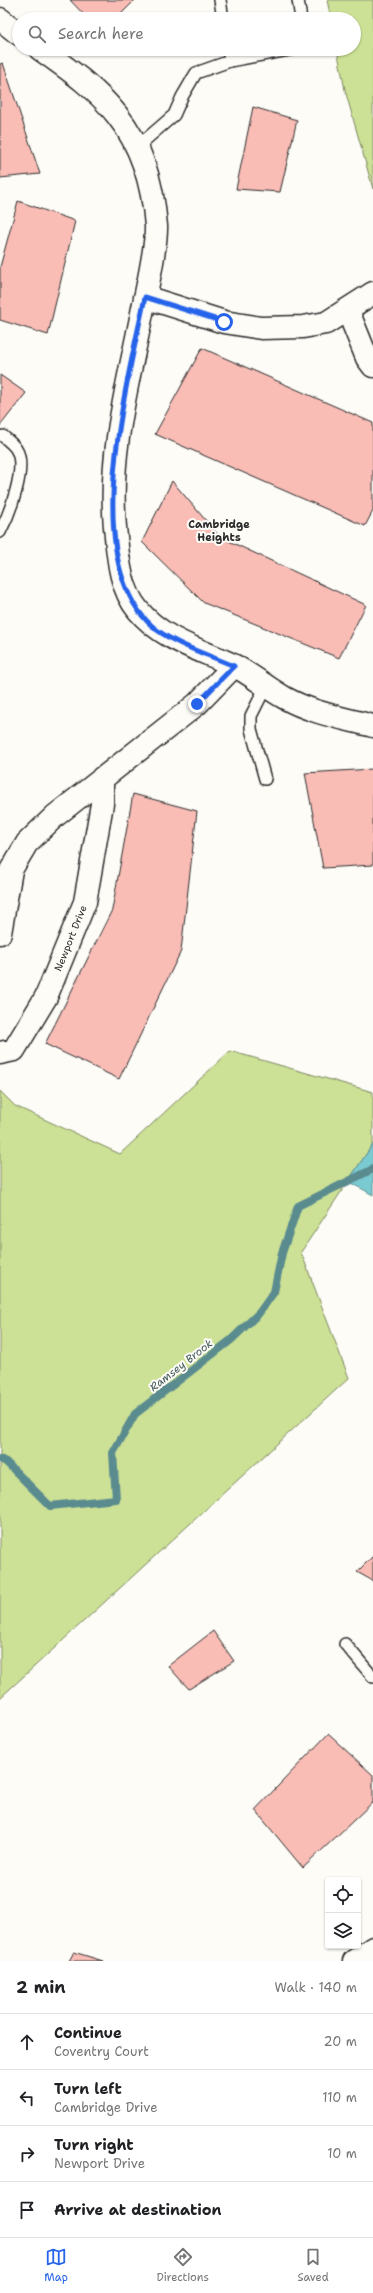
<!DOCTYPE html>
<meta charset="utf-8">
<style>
:root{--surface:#fff;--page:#f2f2f2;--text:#202124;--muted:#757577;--line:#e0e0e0;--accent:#2563eb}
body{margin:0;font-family:"Shantell Sans",sans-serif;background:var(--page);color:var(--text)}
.controls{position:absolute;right:12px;bottom:12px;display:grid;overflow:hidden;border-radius:4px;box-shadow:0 1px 3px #0004}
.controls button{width:36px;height:36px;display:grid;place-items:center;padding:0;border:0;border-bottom:1px solid var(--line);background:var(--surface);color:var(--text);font:20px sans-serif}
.stop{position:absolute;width:12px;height:12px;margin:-9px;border:3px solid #2563eb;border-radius:50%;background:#fff}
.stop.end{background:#2563eb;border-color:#fff;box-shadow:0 1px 4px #0008}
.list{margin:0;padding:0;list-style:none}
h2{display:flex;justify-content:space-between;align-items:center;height:52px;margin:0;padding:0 16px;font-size:17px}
h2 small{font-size:13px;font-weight:400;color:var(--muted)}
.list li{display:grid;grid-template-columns:26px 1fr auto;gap:12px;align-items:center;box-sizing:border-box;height:56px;padding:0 16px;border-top:1px solid var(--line)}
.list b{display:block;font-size:15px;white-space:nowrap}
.list p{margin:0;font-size:13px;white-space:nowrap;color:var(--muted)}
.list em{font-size:13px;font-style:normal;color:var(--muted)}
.icon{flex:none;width:22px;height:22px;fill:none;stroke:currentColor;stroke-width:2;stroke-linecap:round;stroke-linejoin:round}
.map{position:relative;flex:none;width:373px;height:1961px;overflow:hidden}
.search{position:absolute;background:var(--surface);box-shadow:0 1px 3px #0004;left:12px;right:12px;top:12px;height:44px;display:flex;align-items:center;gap:10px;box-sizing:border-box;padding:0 14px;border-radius:22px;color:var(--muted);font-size:15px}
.sheet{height:276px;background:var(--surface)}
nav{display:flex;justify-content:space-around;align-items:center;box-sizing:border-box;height:56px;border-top:1px solid var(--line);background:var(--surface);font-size:11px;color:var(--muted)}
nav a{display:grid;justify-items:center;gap:2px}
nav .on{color:var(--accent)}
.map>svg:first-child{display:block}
.green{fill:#cce195;stroke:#7c8660}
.water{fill:#7acbd1;stroke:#5a8b8f}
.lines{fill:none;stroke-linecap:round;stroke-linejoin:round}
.stream{stroke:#5a8b8f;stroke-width:8}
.building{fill:#f9bdb6;stroke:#2b2b2b}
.lane-casing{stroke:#2b2b2b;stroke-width:14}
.street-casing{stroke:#2b2b2b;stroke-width:25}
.secondary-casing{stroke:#2b2b2b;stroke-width:25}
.lane{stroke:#fdfcf7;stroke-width:11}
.street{stroke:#fdfcf7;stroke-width:22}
.secondary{stroke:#fdfcf7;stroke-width:22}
.route{stroke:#2563eb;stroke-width:5}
.labels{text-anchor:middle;stroke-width:4;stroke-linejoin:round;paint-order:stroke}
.street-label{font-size:10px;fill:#2b2b2b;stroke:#fdfcf7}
.neighbourhood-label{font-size:11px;font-weight:bold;fill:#2b2b2b;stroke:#fdfcf7}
.water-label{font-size:11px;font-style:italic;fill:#435b5d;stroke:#fdfcf7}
</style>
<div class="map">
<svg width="373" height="1961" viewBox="0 0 373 1961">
<rect width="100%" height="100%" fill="#fdfcf7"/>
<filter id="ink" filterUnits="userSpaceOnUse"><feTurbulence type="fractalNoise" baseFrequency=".025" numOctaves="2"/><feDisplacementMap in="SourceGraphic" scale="8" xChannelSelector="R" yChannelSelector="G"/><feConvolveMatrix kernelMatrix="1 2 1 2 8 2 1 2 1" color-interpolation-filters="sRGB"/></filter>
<g filter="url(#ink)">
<!-- green -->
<path class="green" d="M327,0h46v189l-28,-99 -8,-41h17v-30h-23z
M230,1051l143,41v52l-72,108 48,126 -349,320v-607l15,15 105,48z"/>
<!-- water -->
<path class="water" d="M373,1144v51l-25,-14z"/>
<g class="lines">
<!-- stream -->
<path class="stream" d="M0,1459l6,3 44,44 66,-7 -3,-46 22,-39 96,-74 28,-27 15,-21 8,-39 16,-47 75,-37"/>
</g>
<!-- building -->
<path class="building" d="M70,0h65l-19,19h-28z
M3,63l37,111 -40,4v-114z
M253,107l44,13 -17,72 -44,-3z
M18,201l57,20 -27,114 -48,-15v-53z
M202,348l171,75v88l-8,15 -210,-92z
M0,375l26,18 -26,33z
M172,481l48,56 146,68 -27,53 -135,-55 -62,-61z
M373,769v96l-50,3 -18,-95z
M133,794l64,17 -16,140 -62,128 -74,-35 67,-134z
M373,1556v25l-16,-9z
M213,1631l21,30 -45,28 -21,-23z
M328,1734l45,41v27l-70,66 -48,-58z
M74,1952l29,9h-34z"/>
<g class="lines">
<!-- lane casing -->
<g class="lane-casing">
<path id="lane" d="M220,0l3,19
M298,0l3,19
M228,49l2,12
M137,147l37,-32 8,-18 14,-24 34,-12 64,-12
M0,532c9,-17 28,-65 16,-83 -3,-5 -9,-9 -13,-13
M265,779l-14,-50v-13l15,-30
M345,1644l28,33"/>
</g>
<!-- street casing -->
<g class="street-casing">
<path id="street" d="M0,19l19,15
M40,49c28,20 56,39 77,66 25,31 36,71 39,111 1,19 -9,62 -13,82 -14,72 -35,145 -28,219 3,28 4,60 23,83 25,30 61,39 95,55 18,9 34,23 52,33 27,15 58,20 88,28
M145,297l79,25 37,6 42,-1 23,-4 47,-30
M348,311l19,47 6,8
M0,933l11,-63 16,-27 28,-27 142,-112 37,-38
M0,1053l14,-3 32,-53 39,-95 17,-98v-26"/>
</g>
<!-- secondary casing -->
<g class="secondary-casing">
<path id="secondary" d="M354,1961l19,-13"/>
</g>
<!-- lane -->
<use href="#lane" class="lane"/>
<!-- street -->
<use href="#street" class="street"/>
<!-- secondary -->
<use href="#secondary" class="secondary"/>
</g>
</g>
<g class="lines" filter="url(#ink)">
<!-- route -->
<path class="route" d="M197,704l37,-38c-25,-11 -55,-20 -77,-36 -81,-62 -29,-249 -12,-333l79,25"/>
</g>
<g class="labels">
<!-- street labels -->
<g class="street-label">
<text transform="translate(70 938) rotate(-68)" y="4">Newport Drive</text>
</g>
<!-- neighbourhood labels -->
<g class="neighbourhood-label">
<text x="219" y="528">Cambridge<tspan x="219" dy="13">Heights</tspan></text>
</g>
<!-- water labels -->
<g class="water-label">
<text transform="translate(181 1365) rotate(-38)" y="4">Ramsey Brook</text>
</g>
</g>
</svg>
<div class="controls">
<button><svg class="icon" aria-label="locate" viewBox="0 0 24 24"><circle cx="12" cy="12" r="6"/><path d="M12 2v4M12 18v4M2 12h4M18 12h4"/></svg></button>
<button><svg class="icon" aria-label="layers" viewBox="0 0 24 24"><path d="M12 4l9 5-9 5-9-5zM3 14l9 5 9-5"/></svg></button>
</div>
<div class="stop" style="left:224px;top:322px"></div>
<div class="stop end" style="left:197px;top:704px"></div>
<div class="search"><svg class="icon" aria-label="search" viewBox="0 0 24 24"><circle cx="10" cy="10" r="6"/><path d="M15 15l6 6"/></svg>Search here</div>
</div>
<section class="sheet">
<h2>2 min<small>Walk · 140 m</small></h2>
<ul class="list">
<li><svg class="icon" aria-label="ahead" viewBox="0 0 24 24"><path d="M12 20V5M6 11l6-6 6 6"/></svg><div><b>Continue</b><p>Coventry Court</p></div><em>20 m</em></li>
<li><svg class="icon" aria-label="left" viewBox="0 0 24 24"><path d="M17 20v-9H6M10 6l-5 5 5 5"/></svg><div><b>Turn left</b><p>Cambridge Drive</p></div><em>110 m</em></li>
<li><svg class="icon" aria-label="right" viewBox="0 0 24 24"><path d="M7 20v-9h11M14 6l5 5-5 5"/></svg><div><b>Turn right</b><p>Newport Drive</p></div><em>10 m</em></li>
<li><svg class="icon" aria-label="arrive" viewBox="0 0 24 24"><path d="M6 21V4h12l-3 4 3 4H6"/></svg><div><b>Arrive at destination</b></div></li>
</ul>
</section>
<nav>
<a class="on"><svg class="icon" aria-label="map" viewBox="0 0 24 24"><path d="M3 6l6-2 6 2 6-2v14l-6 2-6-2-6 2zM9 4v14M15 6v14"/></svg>Map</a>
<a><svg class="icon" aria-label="directions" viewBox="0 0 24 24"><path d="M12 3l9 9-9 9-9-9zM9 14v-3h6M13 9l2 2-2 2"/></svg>Directions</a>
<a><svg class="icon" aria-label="saved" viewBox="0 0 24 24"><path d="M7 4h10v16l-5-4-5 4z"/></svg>Saved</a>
</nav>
